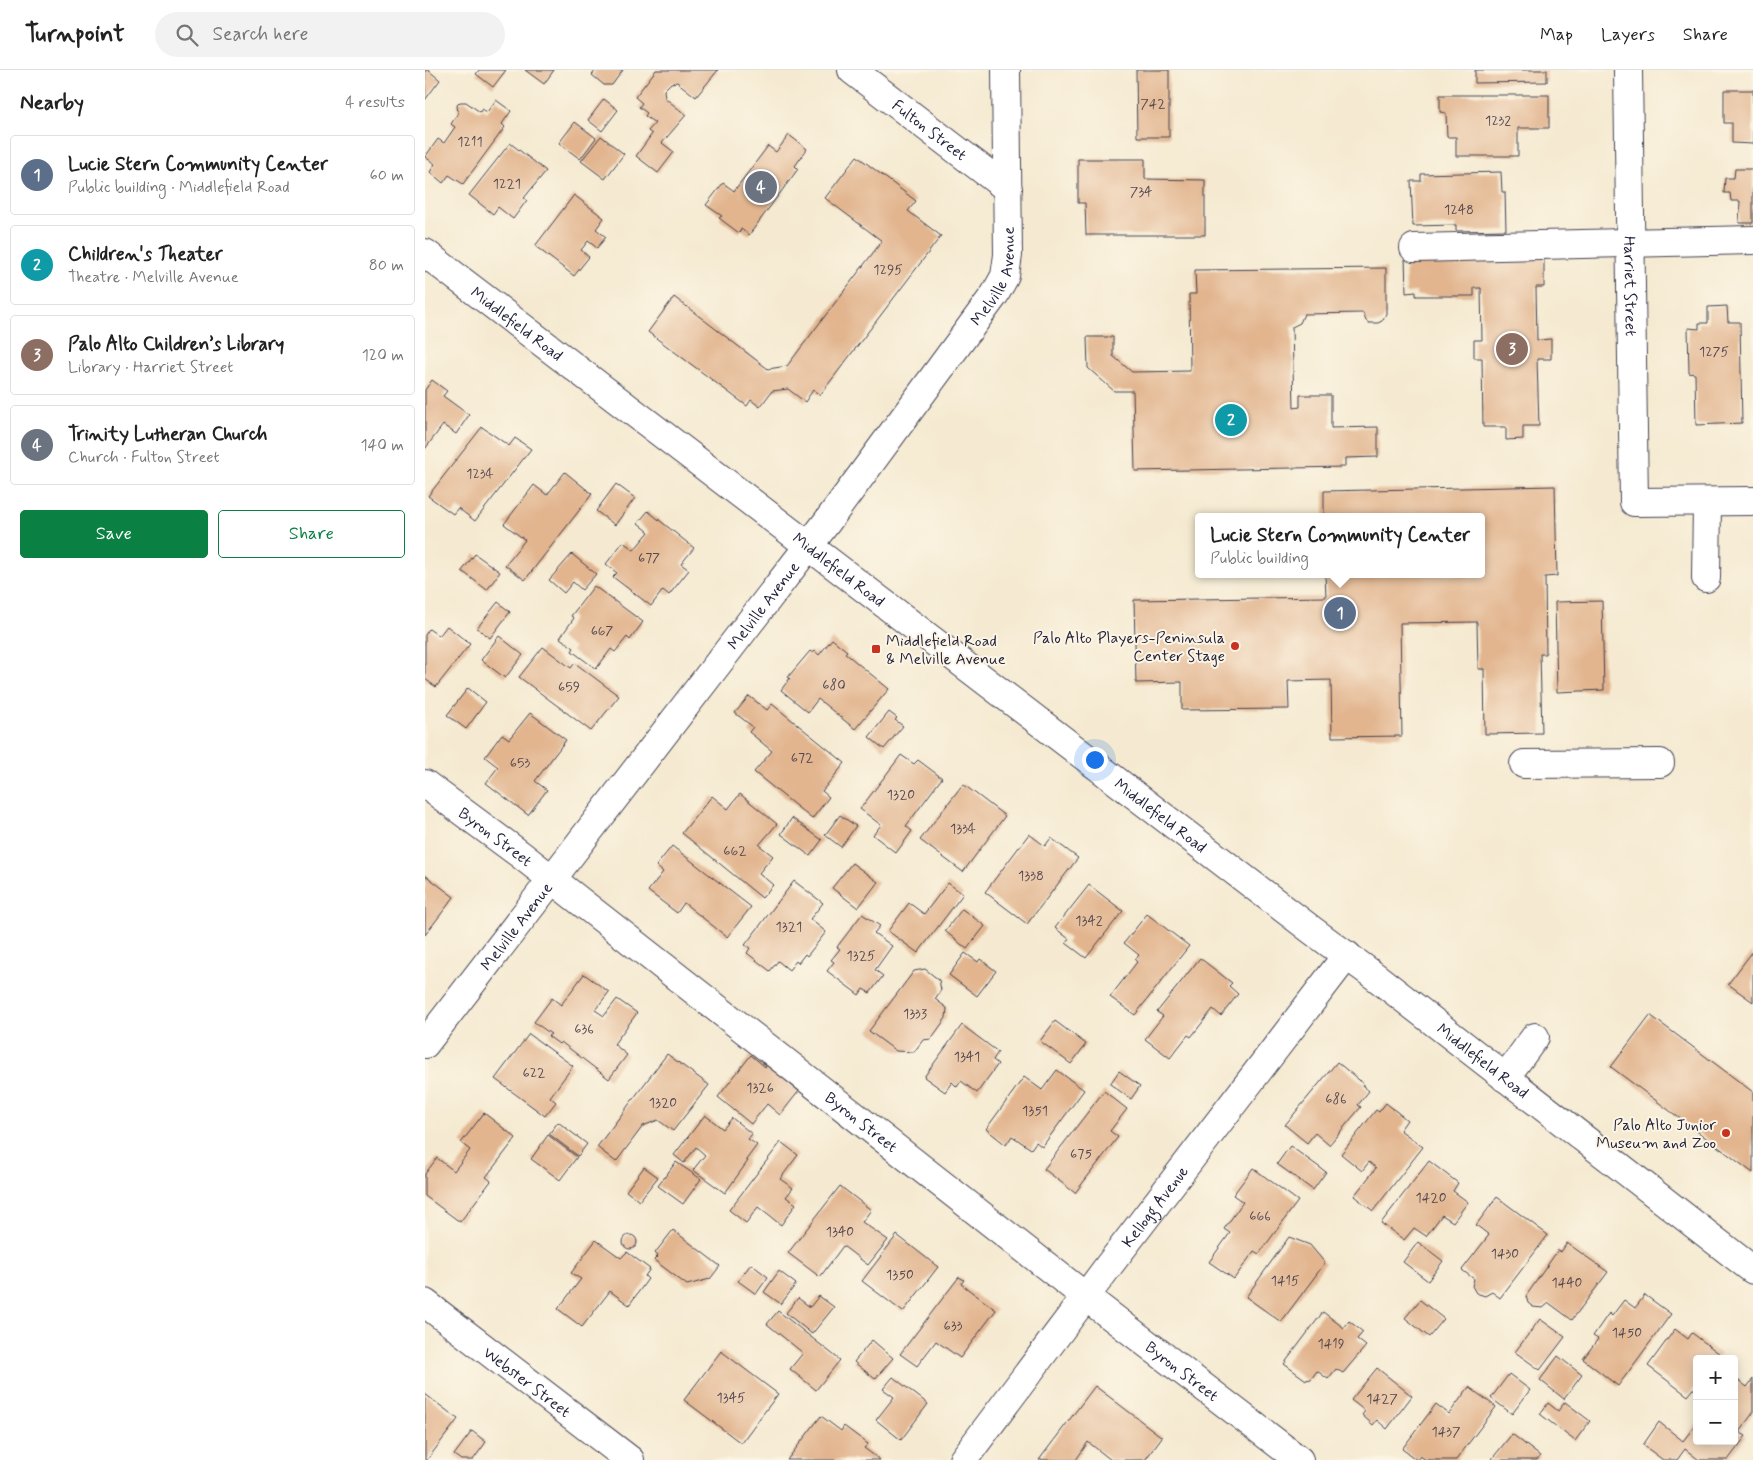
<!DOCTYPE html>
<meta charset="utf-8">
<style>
:root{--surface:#fff;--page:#f2f2f2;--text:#222;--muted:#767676;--line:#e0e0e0;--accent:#0b8043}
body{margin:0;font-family:Mynerve,sans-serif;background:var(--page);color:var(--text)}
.controls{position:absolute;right:15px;bottom:15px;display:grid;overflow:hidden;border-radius:5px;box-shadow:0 2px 12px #0003}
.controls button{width:45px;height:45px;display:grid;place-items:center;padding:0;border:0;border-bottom:1px solid var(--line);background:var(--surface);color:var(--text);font:25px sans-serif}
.you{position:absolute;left:669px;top:689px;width:18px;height:18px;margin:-12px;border:4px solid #fff;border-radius:50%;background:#1a73e8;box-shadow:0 0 0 8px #1a73e833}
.badge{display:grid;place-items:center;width:32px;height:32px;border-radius:50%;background:var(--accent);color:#fff;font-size:16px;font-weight:700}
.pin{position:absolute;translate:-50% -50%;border:2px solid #fff;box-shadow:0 1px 5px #0006}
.popup{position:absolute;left:770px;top:443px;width:290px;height:65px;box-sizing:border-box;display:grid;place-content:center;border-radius:5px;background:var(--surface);filter:drop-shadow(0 1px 4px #0005);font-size:16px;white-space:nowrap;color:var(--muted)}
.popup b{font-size:19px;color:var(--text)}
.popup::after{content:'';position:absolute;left:50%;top:100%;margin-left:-10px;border:10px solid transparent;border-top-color:var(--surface)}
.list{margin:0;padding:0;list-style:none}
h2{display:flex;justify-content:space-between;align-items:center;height:65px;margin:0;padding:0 20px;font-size:21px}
h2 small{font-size:16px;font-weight:400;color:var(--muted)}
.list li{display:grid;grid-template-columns:32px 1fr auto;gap:15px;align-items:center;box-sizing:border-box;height:80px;margin:0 10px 10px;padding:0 10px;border:1px solid var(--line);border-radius:5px}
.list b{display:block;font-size:19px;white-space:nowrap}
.list p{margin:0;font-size:16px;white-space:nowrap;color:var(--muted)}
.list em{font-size:16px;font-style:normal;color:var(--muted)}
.actions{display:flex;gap:10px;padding:15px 20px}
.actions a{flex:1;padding:11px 0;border:1px solid var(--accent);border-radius:5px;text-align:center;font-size:18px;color:var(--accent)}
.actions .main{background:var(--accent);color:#fff}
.icon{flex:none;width:28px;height:28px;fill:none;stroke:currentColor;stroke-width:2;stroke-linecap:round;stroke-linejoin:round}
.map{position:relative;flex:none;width:1328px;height:1390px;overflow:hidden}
header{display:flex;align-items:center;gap:30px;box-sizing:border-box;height:70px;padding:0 25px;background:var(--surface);border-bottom:1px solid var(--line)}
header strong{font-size:24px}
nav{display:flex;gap:28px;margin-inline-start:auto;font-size:18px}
.search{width:350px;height:45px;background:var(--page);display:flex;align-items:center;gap:12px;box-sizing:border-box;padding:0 18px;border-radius:28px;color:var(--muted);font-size:19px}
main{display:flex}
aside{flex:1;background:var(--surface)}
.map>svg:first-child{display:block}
.building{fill:#e2b58f}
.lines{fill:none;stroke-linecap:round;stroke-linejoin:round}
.minor-casing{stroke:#424052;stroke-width:30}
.major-casing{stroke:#424052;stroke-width:30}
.minor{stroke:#fff;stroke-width:28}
.major{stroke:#fff;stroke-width:28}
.poi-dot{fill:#c8321e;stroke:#fcf5e5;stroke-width:2}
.labels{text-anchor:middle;stroke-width:4;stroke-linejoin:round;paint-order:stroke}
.number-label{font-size:14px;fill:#524750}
.street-label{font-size:16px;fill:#22223b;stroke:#fcf5e5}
.poi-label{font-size:16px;fill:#22223b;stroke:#fcf5e5;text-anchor:end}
</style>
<header>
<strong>Turnpoint</strong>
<div class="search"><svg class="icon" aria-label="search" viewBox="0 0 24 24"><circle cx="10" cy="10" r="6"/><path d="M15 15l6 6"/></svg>Search here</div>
<nav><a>Map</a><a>Layers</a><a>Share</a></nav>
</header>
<main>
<aside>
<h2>Nearby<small>4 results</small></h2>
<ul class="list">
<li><span class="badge" style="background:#5c6f8a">1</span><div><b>Lucie Stern Community Center</b><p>Public building · Middlefield Road</p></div><em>60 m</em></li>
<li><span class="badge" style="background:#0f9aa8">2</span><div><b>Children's Theater</b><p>Theatre · Melville Avenue</p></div><em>80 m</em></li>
<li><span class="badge" style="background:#8d6e63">3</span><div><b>Palo Alto Children’s Library</b><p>Library · Harriet Street</p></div><em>120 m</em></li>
<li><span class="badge" style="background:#6b7280">4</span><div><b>Trinity Lutheran Church</b><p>Church · Fulton Street</p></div><em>140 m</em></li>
</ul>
<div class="actions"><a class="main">Save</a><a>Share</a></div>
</aside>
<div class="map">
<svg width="1328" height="1390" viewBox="0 0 1328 1390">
<rect width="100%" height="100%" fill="#fcf5e5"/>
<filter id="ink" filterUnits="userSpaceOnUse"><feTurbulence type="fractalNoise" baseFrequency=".02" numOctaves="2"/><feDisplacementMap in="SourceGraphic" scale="10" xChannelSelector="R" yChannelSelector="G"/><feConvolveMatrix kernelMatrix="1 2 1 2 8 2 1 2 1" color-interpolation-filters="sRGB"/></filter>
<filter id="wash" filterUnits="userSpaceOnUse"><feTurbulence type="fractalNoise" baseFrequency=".0096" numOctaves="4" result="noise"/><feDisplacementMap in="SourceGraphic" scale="20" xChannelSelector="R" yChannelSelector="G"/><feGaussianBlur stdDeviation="1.12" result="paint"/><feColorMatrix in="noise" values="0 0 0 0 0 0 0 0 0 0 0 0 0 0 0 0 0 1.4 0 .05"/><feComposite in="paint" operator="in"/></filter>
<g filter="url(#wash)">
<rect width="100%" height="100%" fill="#f5ead1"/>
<g id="blocks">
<!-- building -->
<path class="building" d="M0,0h3l12,10 -15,20z
M54,0h27l-13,17 -17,-13z
M100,0h29l-10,14z
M171,0h27l-11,15h-8l-12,-10z
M231,0h62l-22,27 -19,-15 -6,1 -7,7 1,8 21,17 -24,28 12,9 -16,21 -22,-17 16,-22 -4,-3 7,-8 -10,-7 2,-3 -8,-6 3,-4 -7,-6z
M711,0h33v67h-32z
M1050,0h72v12l-72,1z
M1299,20h29v54l-21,-1v-20h-8z
M1015,25h109v33h-31v28h-62v-19h-9l-1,-24 -6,-1z
M179,29l14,11 -16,21 -14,-11z
M71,30l15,11 -9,13 3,3 -42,57 -14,-9 -6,8 -13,-11 5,-8 -10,-7 13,-18 6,4 11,-16 -4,-3 7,-11 -1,-8 3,-3h6l14,10 2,-3 5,3z
M150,52l21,16 -16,21 -21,-16z
M364,65l18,14 -12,17 3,3 -49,66 -8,-6 -2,4 -20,-15 3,-2 -16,-11 17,-22 11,8 34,-45 8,6z
M176,66l23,18 -19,25 -24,-18z
M85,73l36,28 -22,27 3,2 -14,19 -15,-12 -5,7 -24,-19z
M432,86l59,45 -8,10 33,25 -121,159 -7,-5 -8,12 -17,-13 -16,2 -12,16 -9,-7 -4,6 -99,-74 26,-35 94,72 19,-3 95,-125 -57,-43z
M653,89h67v20l60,1v55h-119l-1,-32h-7z
M1310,99h18v54h-14l1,-22h-9l-1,-8h-6l1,-15h9z
M1076,102l1,20h3l1,38 -50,1v-6l-43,1 -2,-45h10v-7z
M149,125l30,23 -8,11 10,8 -9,11 -9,-7 -7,9 8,7 -15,19 -39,-30z
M1119,185v32h-8l1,53 14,-1v20h-14l2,67h-16v13l-17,1v-13h-23l-1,-69h-8v-18h8l-1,-52h-7v8h-58v-4l-10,1 -1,-37z
M961,198v46l-4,7 -4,2h-9l-3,-2 -3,-8 -59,1 -4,9 -8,4 2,81 6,-1v-12h31v33l47,-1v30l-33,1v9l-210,4 -2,-80h-19l-26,-23 -1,-31h26v19l19,16 58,-1 -1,-77h7l-1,-24z
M1302,236l1,16h12l2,101 -46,2 -1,-51 -6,-1 -1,-45 11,1v-6h9v-16z
M7,310l15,11 -4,5 26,19 -13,19 -13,-9 -18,24v-59z
M57,357l27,19 6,-8 16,11 -56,72 -17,-13 -5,6 -25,-18z
M140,402l27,22 -67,86 -20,-15 20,-25 -21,-16 30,-39 13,10z
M191,414l19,14 -20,27 -19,-14z
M1130,416l2,90 -12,1 1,77h-6l2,79 -57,1 -1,-65h-6l-1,-47 -77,1 2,113 -70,1 -1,-57 -43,1 1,28 -107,1v-28l-46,1 -2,-83 192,-3 -1,-23h156v-57h-157v-26z
M223,441l46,37 -13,16 8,6 -20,25 -6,-5 -12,16 -38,-29 4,-4 -11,-9 17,-22 11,8 15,-18 -11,-9z
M50,484l25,18 -13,18 -25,-19z
M147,484l24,20 -14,16 -9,-8 -9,11 -15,-13z
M169,516l49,36 -13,18 -3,-3 -12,15 -4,-3 -15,20 -24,-18 2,-3 -14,-10 14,-20 -3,-2z
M1177,531l2,89 -47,2 -2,-90z
M73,532l12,10 -20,26 -13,-10z
M22,556l23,18 -34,43 -11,-8v-44l4,-6 10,7z
M74,566l24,19 -18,23 -24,-18z
M407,569l15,12 -2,2 44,36 -34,40 -37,-30 -10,13 -27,-22 9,-12 -2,-1 22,-26 3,2 2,-2 4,4z
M118,577l28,21 4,-5 44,33 -28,35 -72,-54z
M43,618l18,14 -20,27 -19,-14z
M324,626l18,14 5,-6 73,59 -23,28 7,6 -17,22 -58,-47 18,-21 -23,-19 4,-5 -18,-14z
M464,642l8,6 -2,2 8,6 -19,23 -15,-12z
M105,643l36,27 -31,41 12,9 -19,25 -42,-32 12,-16 -13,-10 17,-23 7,5z
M476,685l13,9 4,-4 24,18 -36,48 6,5 -16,22 -23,-18 8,-10 -21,-16z
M538,714l42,32 -42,56 -43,-32z
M315,724l37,30 -18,21 14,11 -14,17 14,12 -11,13 -80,-65 30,-37 16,13z
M415,745l16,11 -15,21 -16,-12z
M367,748l30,22 -12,16 -29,-22z
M604,764l16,12 6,-8 27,20 -51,66 -42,-32z
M247,776l79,61 -24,30 -43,-34 -7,10 -29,-22 15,-19 -7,-6z
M427,793l26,19 -20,26 -26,-20z
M0,805l29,22 -29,38z
M369,811l29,22 -13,16 16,13 -19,24 -2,-2 -7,9 -2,-2 -7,9 -11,-9 -8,10 -23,-18 3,-5 -5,-3z
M523,813l15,11 -45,59 -30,-22 21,-28 15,11z
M664,815l34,26 -37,47 -20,-15 3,-4 -14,-11z
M537,839l23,17 -18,23 -22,-18z
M437,844l18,12 -6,7 18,13 -17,24 8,6 -13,17 -7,-4 -4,6 -32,-24 7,-9 -3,-2 9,-11 -3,-2z
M722,844l42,32 -54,69 -25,-18 27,-35 -2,-2 4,-5 -15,-12z
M1328,881v51l-25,-18z
M540,883l13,9 2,-3 16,12 -19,25 -28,-21z
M775,888l32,25 -3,3 9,8 -17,22 -8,-7 -22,28 -3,-2 -18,23 -25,-19 18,-23 -6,-4z
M500,899l14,11 2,10 -6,9 12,9 -1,10 -15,21 -8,1 -9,12 -18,-1 -27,-20 45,-60z
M159,904l25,18 -14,18 9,6 13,-17 20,14 -23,31 13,11 -18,24 -48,-37 -2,2 -11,-8 3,-2 -17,-12 18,-24 9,7z
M1225,945l103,77v81l-142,-106z
M630,951l31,23 -15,20 -31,-23z
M537,955l36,27 -5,8 5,4 -21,29 -16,-12 -4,6 -5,-5 -7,10 -21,-15z
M104,964l44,32 -23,31 6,5 -11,14 -50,-37z
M242,984l42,31 -36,46 -15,-11 -15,6 -27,36 -19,-15z
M326,985l14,12 5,-6 23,18 -3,5 9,7 -19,24 -13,-11 -16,20 -33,-27z
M912,992l27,22 -1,2 6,5 -11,14 3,2 -32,38 -14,-12 -8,10 -22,-18z
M632,1000l27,20 -42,57 -6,-5 -5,7 -19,-13 -6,9 -20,-16 38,-52 18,13z
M694,1001l21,15 -9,13 -21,-15z
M679,1021l23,18 -17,22 8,6 -43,56 -31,-24z
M961,1033l21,17 -7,10 23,17 -50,64 -19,-15 22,-28 -7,-6 -7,9 -21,-17 35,-44 3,2z
M59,1043l32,25 -30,39 5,4 -31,41 -35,-26v-22l12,-16 17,13 16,-21 -9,-7z
M280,1045l18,14 9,-11 20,16 -4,5 9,6 -11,15 2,1 -23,32 -32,-23 12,-15 -9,-8 -12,16 -10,-8z
M133,1052l29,22 -9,12 -29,-22z
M123,1065l29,22 -17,23 -29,-21z
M356,1072l17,13 -18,24 13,9 -7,9 10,7 -15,21 -23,-18 -12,16 -17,-13z
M865,1076l36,26 -13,18 -36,-26z
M1004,1091l29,22 -5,8 15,11 -15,20 -11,-7 -16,21 -12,-8 -10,12 -23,-17z
M251,1092l25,17 -18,25 -25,-18z
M219,1097l14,10 -19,24 -13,-10z
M828,1098l45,33 -39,53 -5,-3 -20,28 -25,-17 21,-29 -6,-4 19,-27 -10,-7z
M415,1116l31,24 -9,12 26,18 -20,25 -25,-19 -23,31 -32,-24z
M1072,1127l51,38 -48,63 -8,-6 -7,4 -9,-3 -4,-7 2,-7 -12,-9 27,-35 -13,-10z
M248,1160l47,36 -10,13 -23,6 -33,-25 4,-4 -3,-3z
M198 1172a7 7 0 1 1 14 0a7 7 0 1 1-14 0Z
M472,1165l41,32 -35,45 -41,-31z
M864,1167l21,8 15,18 -44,59 -35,-25z
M171,1170l25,18 6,-6 23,17 -5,7 3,3 -19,26 -19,-14 -28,36 -24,-18 23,-30 -10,-6z
M993,1172l25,19 -15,20 -25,-19z
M1142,1173l41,29 -36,48 -23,-17 -6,5 -10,-1 -5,-4 -2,-7 32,-46 3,2z
M326,1194l17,13 -12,17 -18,-13z
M354,1201l17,13 -15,20 -17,-12z
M534,1207l5,3 -3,4 35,26 -36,48 -24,-17 -19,25 -17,-12z
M1220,1225l26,19 -53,72 -35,-27 15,-20 -5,-3 16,-23 3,3 12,-16 11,8z
M394,1226l15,11 -22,27 -26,-21 12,-15 12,9z
M995,1230l24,19 -15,18 -24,-19z
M353,1241l62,49 -24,30 -26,-21 13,-16 -36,-29z
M898,1242l21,16 5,-7 14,11 -6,7 9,7 -23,27 -7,-4 -8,10 -11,-8 -6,8 -5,1 -22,-16z
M1115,1249l25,18 -25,33 -25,-18z
M1250,1259l13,10 4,-6 28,21 -4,5h-19v26l-9,11 -40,-30z
M447,1270l21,18 -18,21 -21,-17z
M296,1281l57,43 -37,49 -57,-43z
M1133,1286l24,19 -18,24 -24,-19z
M952,1298l35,28 -25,33 -10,-9 -4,5 -11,-10 3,-4 -14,-11z
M1084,1304l21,16 -18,24 -21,-16z
M468,1307l35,27 -27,36 -25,-20 18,-23 -11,-8z
M1309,1307l13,10 6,-8v34l-14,19 7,4 -18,24h-29l-14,-11 -8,11h-14l-20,-15 16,-23 24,19 14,-18v18h37z
M670,1316l67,51 -17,23h-34l-23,-18 -12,18h-37z
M1044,1317l27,20 -40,53h-30l-6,-4 -3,4 -15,-11 34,-45 13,10z
M0,1324l33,25 -31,41h-2z
M1140,1332l25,19 -15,20 -35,-27 8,-11 10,8z
M396,1346l20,15 3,-5 24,18 -4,4 16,12h-93z
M47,1361l14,11 -13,18h-12l-7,-5z
M1087,1364l28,22 -3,4h-46z"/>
</g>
</g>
<g filter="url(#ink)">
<use href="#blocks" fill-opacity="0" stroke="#424052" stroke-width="1"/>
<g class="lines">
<!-- minor casing -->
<g class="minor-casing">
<g id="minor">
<path id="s1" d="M427,0l156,119"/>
<path id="s2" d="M1203,0l6,432 119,-1"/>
<path d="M989,178l339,-8"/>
<path d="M1281,508l1,-76"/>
<path d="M1099,694l136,-1"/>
<path id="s3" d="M0,714l96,71 565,442 213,163"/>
<path id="s4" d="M0,974l402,-522 168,-228 10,-18 3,-21 -2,-185"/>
<path d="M1080,1008l30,-41"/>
<path id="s5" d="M0,1233l205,157"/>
<path id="s6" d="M538,1390l147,-196 237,-309"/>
</g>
</g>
<!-- major casing -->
<g class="major-casing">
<g id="major">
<path id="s7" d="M0,183l888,678 63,46 377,293"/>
</g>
</g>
<!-- minor -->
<use href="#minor" class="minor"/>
<!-- major -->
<use href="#major" class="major"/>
</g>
</g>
<!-- markers -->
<g class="poi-dot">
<circle cx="810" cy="576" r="5"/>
<rect x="446" y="574" width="10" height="10" rx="2.5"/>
<circle cx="1301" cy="1063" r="5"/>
</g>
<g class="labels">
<!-- number labels -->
<g class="number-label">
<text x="728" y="38">742</text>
<text x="1073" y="55">1232</text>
<text x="45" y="76">1211</text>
<text x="82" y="118">1221</text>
<text x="716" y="126">734</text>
<text x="1034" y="144">1248</text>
<text x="463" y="204">1295</text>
<text x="1289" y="286">1275</text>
<text x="55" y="408">1234</text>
<text x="224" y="492">677</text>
<text x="177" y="565">667</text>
<text x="409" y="619">680</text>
<text x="144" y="621">659</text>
<text x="377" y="692">672</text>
<text x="95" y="697">653</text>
<text x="476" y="729">1320</text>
<text x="538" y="763">1334</text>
<text x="310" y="785">662</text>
<text x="606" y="810">1338</text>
<text x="664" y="855">1342</text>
<text x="364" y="861">1321</text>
<text x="436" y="890">1325</text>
<text x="490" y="948">1333</text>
<text x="159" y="963">636</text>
<text x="542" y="991">1341</text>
<text x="109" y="1007">622</text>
<text x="335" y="1022">1326</text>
<text x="911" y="1033">686</text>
<text x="238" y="1037">1320</text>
<text x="610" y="1045">1351</text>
<text x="656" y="1088">675</text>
<text x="1006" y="1132">1420</text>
<text x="835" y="1150">666</text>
<text x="415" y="1166">1340</text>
<text x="1080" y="1188">1430</text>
<text x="475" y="1209">1350</text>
<text x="860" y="1215">1415</text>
<text x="1142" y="1217">1440</text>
<text x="528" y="1260">633</text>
<text x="1202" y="1267">1450</text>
<text x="906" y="1278">1419</text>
<text x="306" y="1332">1345</text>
<text x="957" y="1333">1427</text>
<text x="1021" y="1366">1437</text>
</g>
<!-- street labels -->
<g class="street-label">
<text dy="6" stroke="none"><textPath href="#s1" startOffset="98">Fulton Street</textPath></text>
<text dy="6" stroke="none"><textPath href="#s4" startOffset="959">Melville Avenue</textPath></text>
<text dy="6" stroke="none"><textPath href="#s2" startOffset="216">Harriet Street</textPath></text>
<text dy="6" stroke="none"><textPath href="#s7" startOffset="116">Middlefield Road</textPath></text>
<text dy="6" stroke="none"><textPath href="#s7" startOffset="521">Middlefield Road</textPath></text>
<text dy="6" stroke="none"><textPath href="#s4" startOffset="554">Melville Avenue</textPath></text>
<text dy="6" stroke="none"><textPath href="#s7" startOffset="926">Middlefield Road</textPath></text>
<text dy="6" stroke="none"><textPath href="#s3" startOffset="88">Byron Street</textPath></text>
<text dy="6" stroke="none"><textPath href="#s4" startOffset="149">Melville Avenue</textPath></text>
<text dy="6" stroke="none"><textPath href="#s7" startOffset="1331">Middlefield Road</textPath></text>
<text dy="6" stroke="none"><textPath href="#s3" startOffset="552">Byron Street</textPath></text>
<text dy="6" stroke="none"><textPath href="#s6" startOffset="318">Kellogg Avenue</textPath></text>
<text dy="6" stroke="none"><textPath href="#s3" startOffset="958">Byron Street</textPath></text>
<text dy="6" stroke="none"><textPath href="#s5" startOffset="129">Webster Street</textPath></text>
</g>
<!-- poi labels -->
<g class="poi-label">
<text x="800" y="573">Palo Alto Players-Peninsula<tspan x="800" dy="18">Center Stage</tspan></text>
<text x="461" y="576" text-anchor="start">Middlefield Road<tspan x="461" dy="18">&amp; Melville Avenue</tspan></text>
<text x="1291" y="1060">Palo Alto Junior<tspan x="1291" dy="18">Museum and Zoo</tspan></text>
</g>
</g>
</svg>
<div class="controls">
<button>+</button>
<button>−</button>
</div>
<div class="you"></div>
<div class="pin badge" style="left:915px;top:543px;background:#5c6f8a">1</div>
<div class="popup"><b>Lucie Stern Community Center</b>Public building</div>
<div class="pin badge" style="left:806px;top:350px;background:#0f9aa8">2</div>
<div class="pin badge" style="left:1087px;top:279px;background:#8d6e63">3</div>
<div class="pin badge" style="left:336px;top:117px;background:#6b7280">4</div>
</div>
</main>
